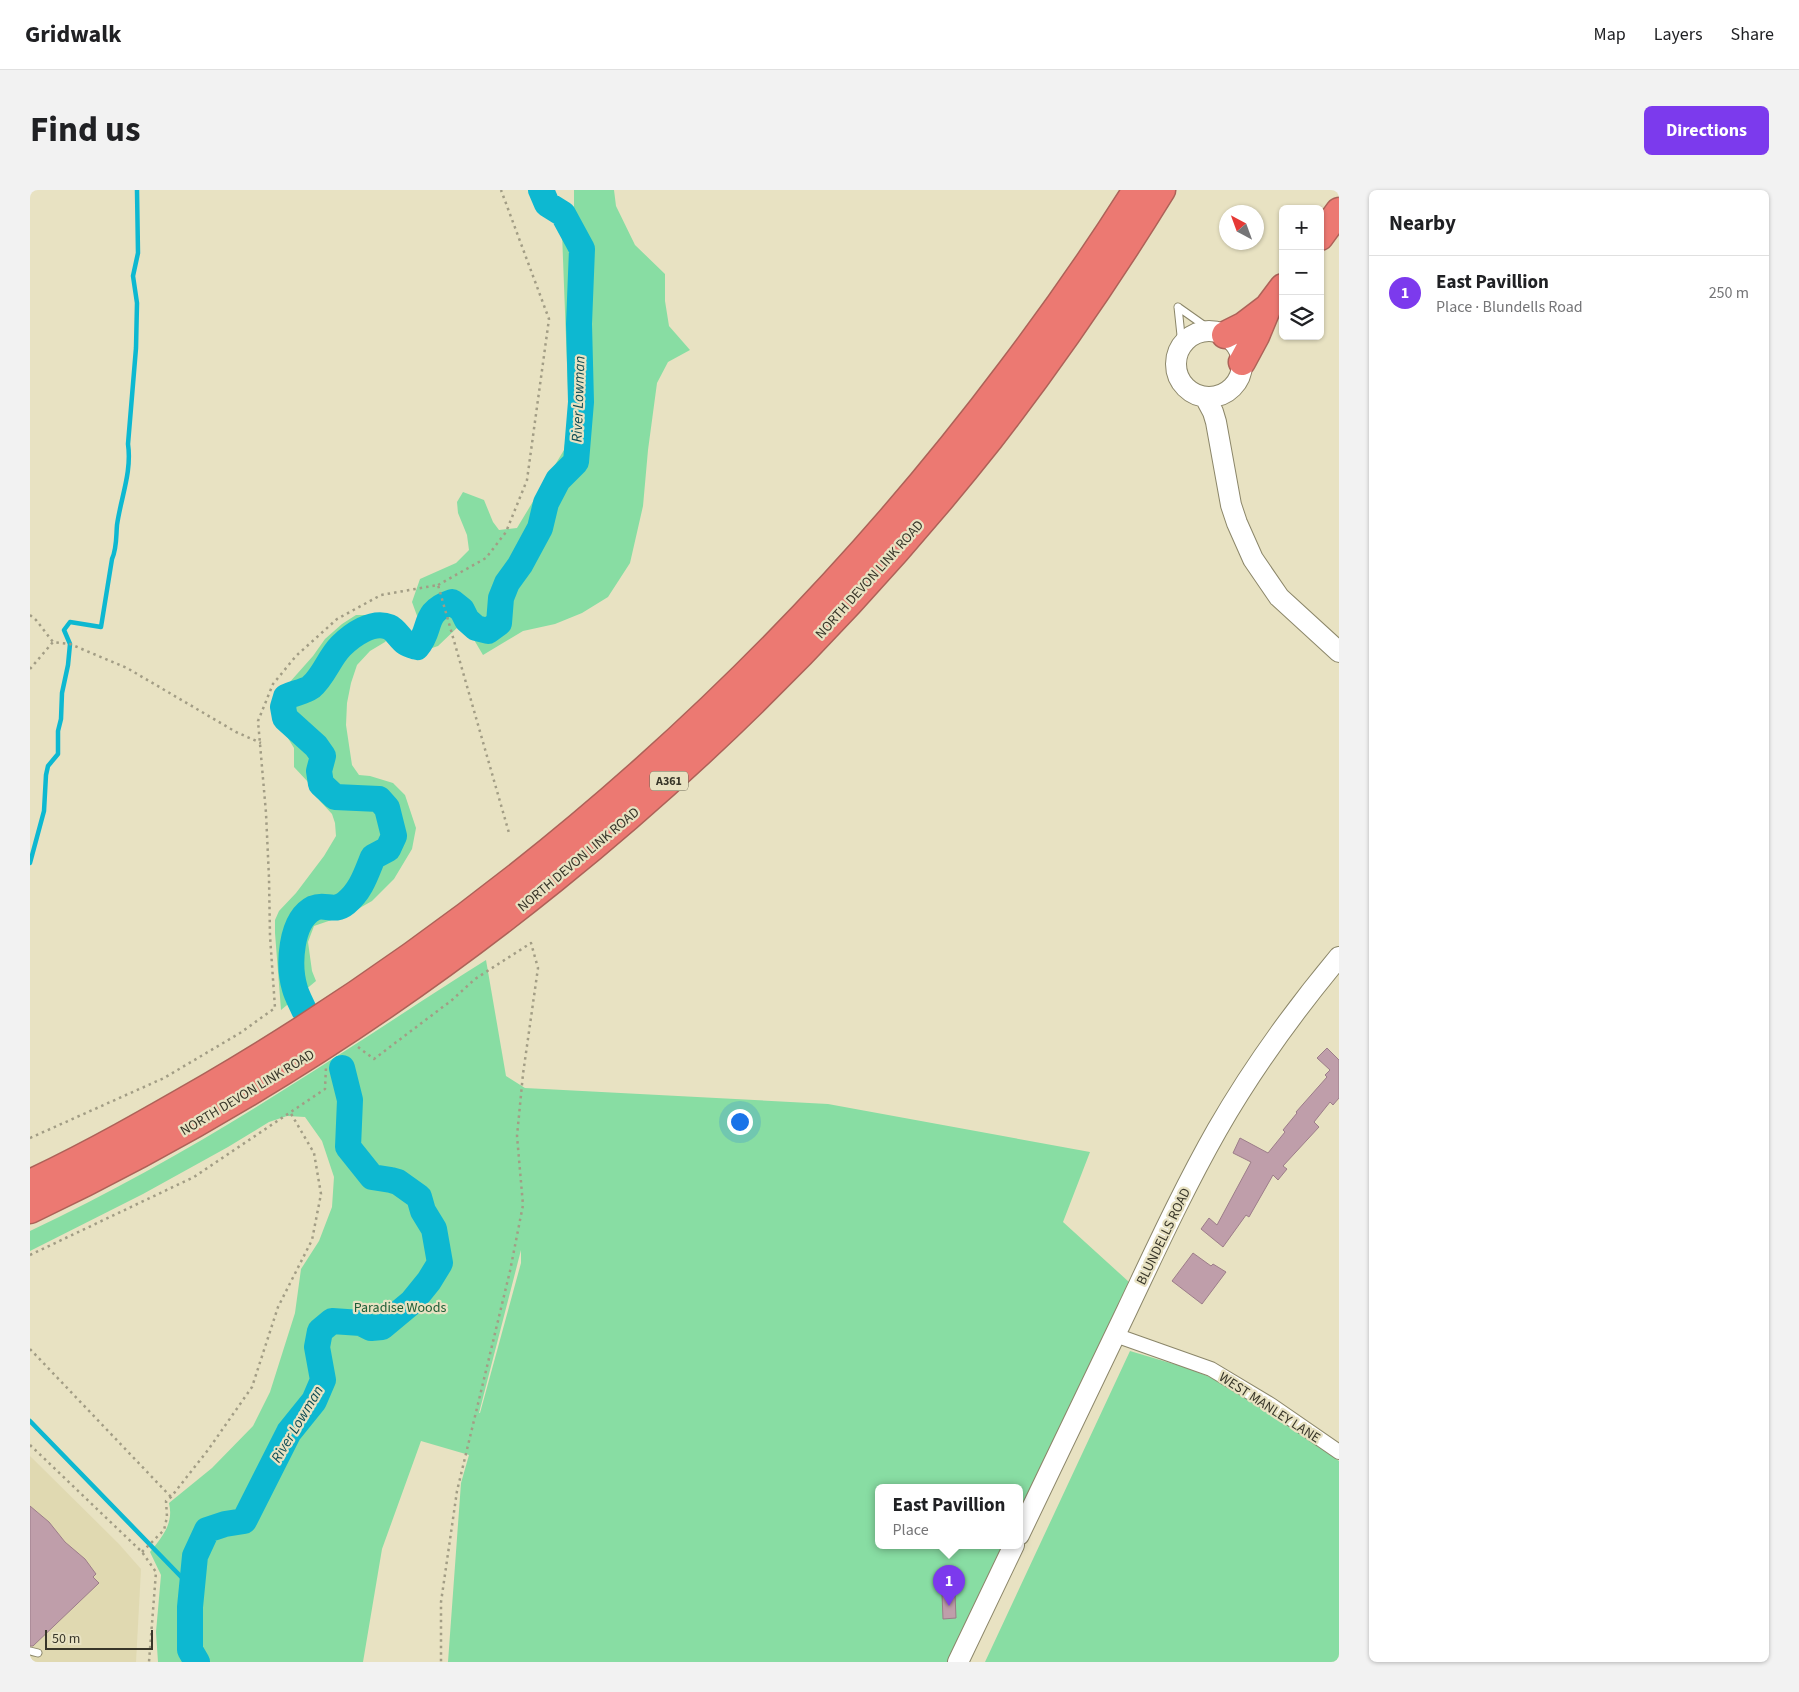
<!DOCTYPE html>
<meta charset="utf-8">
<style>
:root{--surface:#fff;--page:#f2f2f2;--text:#202124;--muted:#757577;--line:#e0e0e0;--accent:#7c3aed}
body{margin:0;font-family:"Source Sans 3",sans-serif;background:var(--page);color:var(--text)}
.controls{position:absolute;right:15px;top:15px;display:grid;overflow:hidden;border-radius:8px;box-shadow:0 1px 4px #0004}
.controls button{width:45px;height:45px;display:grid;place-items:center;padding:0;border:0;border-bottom:1px solid var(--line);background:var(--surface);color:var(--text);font:25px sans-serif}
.compass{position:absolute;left:1189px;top:15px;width:45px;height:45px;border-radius:50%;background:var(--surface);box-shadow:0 1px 4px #0004;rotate:319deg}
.scale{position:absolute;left:15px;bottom:12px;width:108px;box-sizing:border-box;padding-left:5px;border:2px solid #383629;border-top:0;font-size:14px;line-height:18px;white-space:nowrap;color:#383629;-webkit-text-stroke:4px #e8e2c2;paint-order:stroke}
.you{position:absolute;left:709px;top:931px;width:18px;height:18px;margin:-12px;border:4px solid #fff;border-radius:50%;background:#1a73e8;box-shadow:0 0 0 8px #1a73e833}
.badge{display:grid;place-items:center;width:32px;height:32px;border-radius:50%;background:var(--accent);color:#fff;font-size:16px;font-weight:700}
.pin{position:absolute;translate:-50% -41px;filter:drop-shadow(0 1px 2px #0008)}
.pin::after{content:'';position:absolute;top:26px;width:18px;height:15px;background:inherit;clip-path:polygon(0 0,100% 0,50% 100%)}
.popup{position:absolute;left:845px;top:1294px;width:148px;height:65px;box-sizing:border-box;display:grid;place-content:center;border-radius:8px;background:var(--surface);filter:drop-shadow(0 1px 4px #0005);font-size:16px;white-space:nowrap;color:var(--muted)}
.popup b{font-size:19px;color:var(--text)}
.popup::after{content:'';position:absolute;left:50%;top:100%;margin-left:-10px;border:10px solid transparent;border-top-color:var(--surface)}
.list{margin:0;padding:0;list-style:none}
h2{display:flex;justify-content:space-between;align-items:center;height:65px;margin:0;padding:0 20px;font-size:21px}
h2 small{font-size:16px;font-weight:400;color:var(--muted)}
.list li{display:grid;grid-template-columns:32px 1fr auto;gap:15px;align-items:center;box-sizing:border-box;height:75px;padding:0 20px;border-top:1px solid var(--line)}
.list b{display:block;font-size:19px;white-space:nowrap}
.list p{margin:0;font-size:16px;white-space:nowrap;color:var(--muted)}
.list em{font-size:16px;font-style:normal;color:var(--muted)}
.icon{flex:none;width:28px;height:28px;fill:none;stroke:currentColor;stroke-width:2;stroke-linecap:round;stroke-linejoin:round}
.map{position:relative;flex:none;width:1309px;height:1472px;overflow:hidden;border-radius:8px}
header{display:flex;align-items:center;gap:30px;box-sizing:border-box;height:70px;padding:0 25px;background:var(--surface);border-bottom:1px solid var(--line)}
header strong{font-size:24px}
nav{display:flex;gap:28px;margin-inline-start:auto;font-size:18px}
.intro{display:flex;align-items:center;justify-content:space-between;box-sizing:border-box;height:120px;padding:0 30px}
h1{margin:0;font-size:35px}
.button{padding:12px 22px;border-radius:8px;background:var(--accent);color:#fff;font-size:18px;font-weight:700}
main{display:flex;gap:30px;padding:0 30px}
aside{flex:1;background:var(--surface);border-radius:8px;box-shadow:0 1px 4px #0004}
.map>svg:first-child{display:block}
.built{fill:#e0d9b1}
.green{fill:#88dda3;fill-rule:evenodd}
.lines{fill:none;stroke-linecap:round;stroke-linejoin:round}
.stream{stroke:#0db8d1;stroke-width:4.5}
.river{stroke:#0db8d1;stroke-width:26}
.building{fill:#bf9eaa;stroke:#9c7d89}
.lane-casing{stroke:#8b8669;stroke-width:9}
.street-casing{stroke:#8b8669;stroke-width:16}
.secondary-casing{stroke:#8b8669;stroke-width:22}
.highway-casing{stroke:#ad6258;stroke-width:29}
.path{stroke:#a29d85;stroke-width:2.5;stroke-dasharray:2.5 4;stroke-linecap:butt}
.lane{stroke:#fff;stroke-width:7}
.street{stroke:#fff;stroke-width:14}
.secondary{stroke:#fff;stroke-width:20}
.highway{stroke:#ec7972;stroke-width:26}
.labels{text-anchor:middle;stroke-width:4.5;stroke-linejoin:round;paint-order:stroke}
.shield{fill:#e8e2c2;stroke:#6d6a57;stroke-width:1}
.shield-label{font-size:12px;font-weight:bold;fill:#383629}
.street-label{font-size:14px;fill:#383629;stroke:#e8e2c2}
.park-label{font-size:14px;fill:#1e5e37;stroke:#e8e2c2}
.water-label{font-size:15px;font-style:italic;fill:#0e4c56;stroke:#e8e2c2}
</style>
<header>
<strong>Gridwalk</strong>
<nav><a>Map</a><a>Layers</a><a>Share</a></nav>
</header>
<div class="intro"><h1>Find us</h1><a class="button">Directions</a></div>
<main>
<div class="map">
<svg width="1309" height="1472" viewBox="0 0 1309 1472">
<rect width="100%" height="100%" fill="#e8e2c2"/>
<!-- built -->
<path class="built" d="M0,1266l89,88 22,25 -5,93h-106z"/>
<!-- green -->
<path class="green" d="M544,0h40l2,16 19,39 30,29v27l4,25 21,24 -22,12 -11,21 -9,67 -5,56 -13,57 -22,34 -26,16 -27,11 -32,7 -40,24 -13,-22 -10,-8 -22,21 -6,2 -12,-24 -8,-22 8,-23 36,-16 13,-13 -2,-15 -9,-22 -1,-11 6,-10 21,8 9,22 6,8 18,-2 47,-78 5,-33 -7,-184 -6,-11 18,-16z
M326,425h20l19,3 5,6 -15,18 -15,9 -13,14 -6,18 -4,20 -1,22 6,40 7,10 11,1 23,7 12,12 11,33 -4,21 -18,30 -22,22 -23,13 -35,12 -6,16 4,29 4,10 -35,29 -6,-77v-13l4,-9 17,-18 28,-37 12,-20 -1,-13 -3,-9 -12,-13 -12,-19 -14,-15v-19l-14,-23 -4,-15 5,-18 32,-36 12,-17 17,-15z
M456,770l20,116 19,12 303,16 262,48 -27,70 66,60 -110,230v-25h-140v58h124l-55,117h-500l13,-179 8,-28 -48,-14 -39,108 -19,113h-205l-2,-30 5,-57 -11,-23c12,-15 24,-28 19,-49l43,-35 41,-42 17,-34 25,-79 6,-44 18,-28 13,-34 2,-30 -12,-36 -17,-24 -18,-1 -18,6 -41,25 -85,47 -113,57v-20c88,-42 173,-90 255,-142 68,-42 134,-87 201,-129zM491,1060v13l-41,150h-1z
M1100,1161l57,17 45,18 107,75v201h-354z"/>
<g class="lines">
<!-- stream -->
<path class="stream" d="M0,673l14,-52 2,-36 2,-9 10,-12v-23l3,-12 1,-26 6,-28 2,-21 -6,-14 6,-8 31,5 11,-68c5,-11 4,-23 5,-34 4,-28 15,-53 11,-81l8,-96 1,-45 -4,-27 5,-23 -1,-63
M0,1231l162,167"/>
<!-- river -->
<path class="river" d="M274,820c-3,-7 -7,-14 -9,-21 -7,-23 -5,-69 19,-81 11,-5 20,5 32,-5 15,-12 20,-29 27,-46l15,-8 6,-13 -7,-28 -8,-9 -44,-2 -14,-13 -2,-13 4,-15 -7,-10 -31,-28 -2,-11 3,-10c8,-4 18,-5 25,-10 13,-11 18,-29 30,-41 11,-11 32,-26 48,-19 7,3 11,12 17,16 3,2 8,3 11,4 16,-18 4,-35 35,-45l10,8 5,10 9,8 12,3 11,-8 2,-25 6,-15 13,-18 20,-37 6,-25 12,-23 18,-18 5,-60 -2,-78 3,-75 -19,-35 -16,-10 -6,-14
M167,1472l-7,-12v-43l5,-51 12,-26 18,-6 19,-3 45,-89 25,-31 9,-21 -6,-33 3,-16 12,-10 29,2 10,5 11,-1 30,-25 17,-21 11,-18 -6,-34 -11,-18 -4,-14 -21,-15 -7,-2 -19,-3 -24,-30 2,-47 -8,-32"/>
</g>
<!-- building -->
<path class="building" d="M1297,858l12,12v38l-6,7 -3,-3 -16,20 5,5 -36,39 4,3 -9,11 -5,-5 -24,42 -3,-2 -23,32 -22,-18 8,-11 8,7 34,-63 -18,-9 7,-15 28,15 17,-21 -2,-2 14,-17 -1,-1 31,-35 -2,-2 5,-5 -13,-12z
M1163,1063l18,13 2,-2 13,8 -24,32 -30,-23z
M0,1316l19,16 16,20 20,17 11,15 -3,3 6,6 -66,63h-3z
M912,1404h13l1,24 -13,1z"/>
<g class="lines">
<!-- lane casing -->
<g class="lane-casing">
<path id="lane" d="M1148,117l34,24
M1148,117l4,38
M0,1461l8,2"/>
</g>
<!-- street casing -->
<g class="street-casing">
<path id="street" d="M1085,1145l96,34 60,36 68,47"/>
</g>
<!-- secondary casing -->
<g class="secondary-casing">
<path id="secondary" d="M1146 174a33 33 0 1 1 66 0a33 33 0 1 1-66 0Z
M1175,207l8,15 3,10 15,83 6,18 16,36 26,38 60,55
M989,1345c36,-75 72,-150 108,-225 29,-61 57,-122 90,-180 35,-61 77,-119 122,-173
M928,1472l56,-117"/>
</g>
<!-- highway casing -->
<g class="highway-casing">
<path id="highway" d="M1290,47l19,-26
M1195,145l18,-9 25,-19
M1212,172l14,-26 12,-29 15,-20
M0,993c62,-29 121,-63 180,-97 311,-182 584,-427 801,-716 44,-58 86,-118 125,-180
M0,1020c374,-178 703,-447 960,-771 62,-80 119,-163 172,-249"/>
</g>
<!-- path -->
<path class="path" d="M408,395l48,-27 20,-26 21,-52 22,-161 -48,-129
M0,425l6,5 17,22 17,2 57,24 109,64 25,11
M0,479l23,-27
M328,857l16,12 78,-59 23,-21 56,-36 7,25 -15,106 -6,62 6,69 -13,66 -53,220 -16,111v60
M0,948l134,-60 76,-45 35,-25 -5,-72 -1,-58 -3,-65 -8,-92 15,-37 23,-28 41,-37 44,-24 57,-10 71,248
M0,1065l164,-78 131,-88 1,-22
M0,1159l141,148
M0,1255l112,107 14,20 -7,90
M112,1362l22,-22 3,-13 -1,-16 5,-4 37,-47 44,-63 26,-80 34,-67 9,-46 -7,-41 -24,-41"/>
<!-- lane -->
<use href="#lane" class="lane"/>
<!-- street -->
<use href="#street" class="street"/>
<!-- secondary -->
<use href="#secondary" class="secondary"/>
<!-- highway -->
<use href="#highway" class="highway"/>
</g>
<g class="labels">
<!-- shield labels -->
<rect class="shield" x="620" y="581.5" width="38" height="19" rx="4"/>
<g class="shield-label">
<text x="639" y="595">A361</text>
</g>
<!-- street labels -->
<g class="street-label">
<text transform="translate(839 389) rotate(-48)" y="5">NORTH DEVON LINK ROAD</text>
<text transform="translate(548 669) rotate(-40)" y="5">NORTH DEVON LINK ROAD</text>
<text transform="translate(217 902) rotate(-31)" y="5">NORTH DEVON LINK ROAD</text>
<text transform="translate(1133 1046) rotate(-64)" y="5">BLUNDELLS ROAD</text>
<text transform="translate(1240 1217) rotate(33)" y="5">WEST MANLEY LANE</text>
</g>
<!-- park labels -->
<g class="park-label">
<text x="370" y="1122">Paradise Woods</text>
</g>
<!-- water labels -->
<g class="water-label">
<text transform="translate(548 209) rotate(-88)" y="5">River Lowman</text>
<text transform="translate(267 1234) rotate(-59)" y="5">River Lowman</text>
</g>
</g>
</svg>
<div class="controls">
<button>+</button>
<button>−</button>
<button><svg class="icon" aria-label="layers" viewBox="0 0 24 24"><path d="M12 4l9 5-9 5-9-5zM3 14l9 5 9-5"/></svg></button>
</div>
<svg class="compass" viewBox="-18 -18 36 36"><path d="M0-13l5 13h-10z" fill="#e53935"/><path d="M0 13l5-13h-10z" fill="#757577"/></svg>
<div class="scale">50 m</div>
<div class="you"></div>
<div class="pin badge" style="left:919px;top:1416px">1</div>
<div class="popup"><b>East Pavillion</b>Place</div>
</div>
<aside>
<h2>Nearby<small></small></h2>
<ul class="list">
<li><span class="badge">1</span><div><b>East Pavillion</b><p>Place · Blundells Road</p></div><em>250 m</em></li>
</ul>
</aside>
</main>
